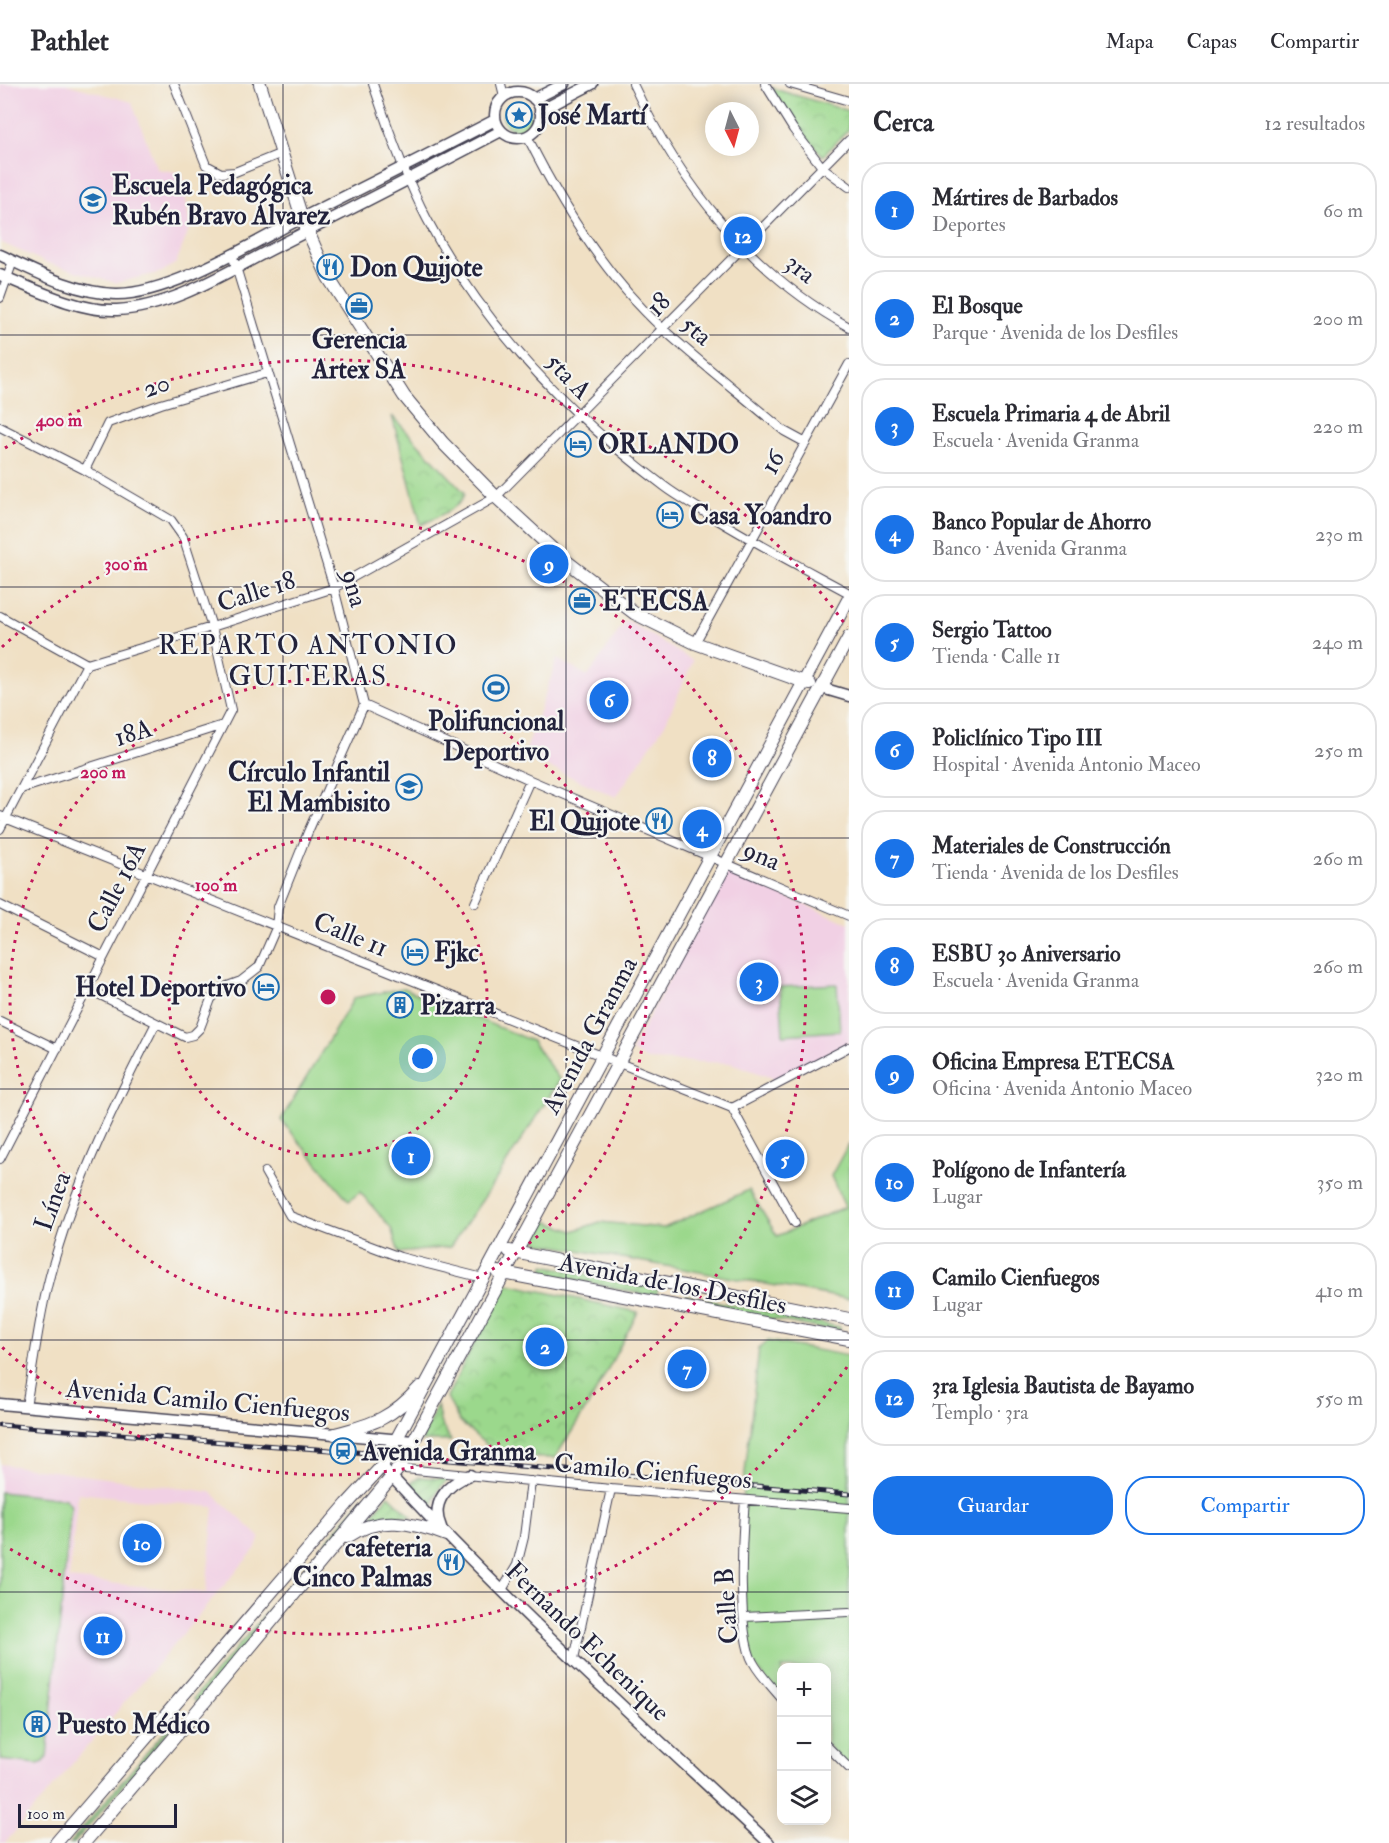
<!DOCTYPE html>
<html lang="es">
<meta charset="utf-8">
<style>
:root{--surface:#fff;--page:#f2f2f3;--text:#2b2b33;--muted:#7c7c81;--line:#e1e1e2;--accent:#1a73e8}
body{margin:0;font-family:"IM FELL Double Pica",serif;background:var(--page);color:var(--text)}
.controls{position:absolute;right:18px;bottom:18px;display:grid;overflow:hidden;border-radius:12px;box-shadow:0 3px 15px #0003}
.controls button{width:54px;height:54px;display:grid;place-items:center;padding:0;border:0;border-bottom:2px solid var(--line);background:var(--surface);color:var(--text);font:30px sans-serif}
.compass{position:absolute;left:705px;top:18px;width:54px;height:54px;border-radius:50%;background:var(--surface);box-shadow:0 3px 15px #0003;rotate:174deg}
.scale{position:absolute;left:18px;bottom:15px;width:159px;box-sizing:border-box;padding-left:6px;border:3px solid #22223b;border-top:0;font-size:16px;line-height:21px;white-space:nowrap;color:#22223b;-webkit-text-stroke:4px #f6f6f2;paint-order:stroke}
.you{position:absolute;left:423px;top:975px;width:21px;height:21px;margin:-15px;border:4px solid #fff;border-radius:50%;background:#1a73e8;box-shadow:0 0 0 9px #1a73e833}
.badge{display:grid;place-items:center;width:39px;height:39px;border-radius:50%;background:var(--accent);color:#fff;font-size:20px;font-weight:700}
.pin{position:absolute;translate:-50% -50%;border:3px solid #fff;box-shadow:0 2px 6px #0006}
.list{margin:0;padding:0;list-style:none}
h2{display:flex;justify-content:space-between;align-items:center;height:78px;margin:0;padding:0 24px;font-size:26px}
h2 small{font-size:20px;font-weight:400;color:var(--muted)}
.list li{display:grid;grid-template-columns:39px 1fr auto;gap:18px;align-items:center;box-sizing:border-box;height:96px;margin:0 12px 12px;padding:0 12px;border:2px solid var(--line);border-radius:24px}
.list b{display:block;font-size:22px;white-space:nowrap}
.list p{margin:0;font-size:20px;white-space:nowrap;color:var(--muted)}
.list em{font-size:20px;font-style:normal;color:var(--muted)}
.actions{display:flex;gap:12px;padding:18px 24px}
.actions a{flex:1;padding:14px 0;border:2px solid var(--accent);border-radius:24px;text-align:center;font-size:21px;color:var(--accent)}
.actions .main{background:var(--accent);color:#fff}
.icon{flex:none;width:33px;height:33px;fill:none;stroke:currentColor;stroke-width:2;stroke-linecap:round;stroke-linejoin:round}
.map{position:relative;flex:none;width:849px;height:1759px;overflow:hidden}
header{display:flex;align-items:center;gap:36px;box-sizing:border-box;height:84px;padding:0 30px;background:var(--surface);border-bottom:2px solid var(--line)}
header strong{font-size:28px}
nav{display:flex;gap:33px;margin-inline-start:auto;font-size:21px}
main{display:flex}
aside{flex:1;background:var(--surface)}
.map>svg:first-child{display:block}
.built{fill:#f1d0e4;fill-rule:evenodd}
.grass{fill:#9bd88c;stroke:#5e7d64;stroke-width:1.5}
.park{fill:url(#park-crowns);stroke:#5e7d64;stroke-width:1.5}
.garden{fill:url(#garden-furrows);stroke:#5e7d64;stroke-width:1.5}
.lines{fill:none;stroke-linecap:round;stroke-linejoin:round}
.minor-casing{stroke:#413e50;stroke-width:10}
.tertiary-casing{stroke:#413e50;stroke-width:13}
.secondary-casing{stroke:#413e50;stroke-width:14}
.minor{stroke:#fff;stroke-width:8}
.tertiary{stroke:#fff;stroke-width:10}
.secondary{stroke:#fff;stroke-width:12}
.rail-casing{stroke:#22223b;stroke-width:5}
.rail{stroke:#f6f6f2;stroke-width:3;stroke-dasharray:9;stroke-linecap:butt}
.grid{fill:none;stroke:#22223b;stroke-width:1.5;stroke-opacity:0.55}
.ring{fill:none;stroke:#c2185b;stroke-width:3;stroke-dasharray:3 6}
.labels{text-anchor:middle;stroke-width:4.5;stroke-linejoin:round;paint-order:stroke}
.poi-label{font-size:26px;font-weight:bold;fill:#22223b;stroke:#f6f6f2;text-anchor:start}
.street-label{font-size:26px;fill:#22223b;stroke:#f6f6f2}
.neighbourhood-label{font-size:27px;letter-spacing:1.5px;fill:#22223b;stroke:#f6f6f2}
.centre{fill:#c2185b;stroke:#f6f6f2;stroke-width:3}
.ring-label{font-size:18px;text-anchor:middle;font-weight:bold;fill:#c2185b;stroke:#f6f6f2;stroke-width:4.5;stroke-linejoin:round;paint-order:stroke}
</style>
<header>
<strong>Pathlet</strong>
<nav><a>Mapa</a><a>Capas</a><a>Compartir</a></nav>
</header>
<main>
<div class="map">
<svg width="849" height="1759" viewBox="0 0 849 1759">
<defs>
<pattern id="park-crowns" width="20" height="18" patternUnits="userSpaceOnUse" patternTransform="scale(1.5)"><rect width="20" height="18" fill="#9bd88c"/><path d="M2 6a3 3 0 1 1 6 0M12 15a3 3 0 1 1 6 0" fill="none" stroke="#85b97a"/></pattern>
<pattern id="garden-furrows" width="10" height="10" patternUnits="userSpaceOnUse" patternTransform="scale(1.5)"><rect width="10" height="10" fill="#9bd88c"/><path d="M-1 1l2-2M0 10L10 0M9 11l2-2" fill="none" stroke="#85b97a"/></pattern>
</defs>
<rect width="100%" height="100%" fill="#f6f6f2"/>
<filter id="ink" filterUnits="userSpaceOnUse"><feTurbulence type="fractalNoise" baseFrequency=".0167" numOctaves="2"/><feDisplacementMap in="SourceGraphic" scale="12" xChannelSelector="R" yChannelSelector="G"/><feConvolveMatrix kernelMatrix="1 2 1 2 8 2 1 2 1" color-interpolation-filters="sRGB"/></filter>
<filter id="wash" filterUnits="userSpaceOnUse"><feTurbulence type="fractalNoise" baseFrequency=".008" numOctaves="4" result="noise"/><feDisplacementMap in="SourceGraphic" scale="24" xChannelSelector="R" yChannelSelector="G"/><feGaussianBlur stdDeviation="1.35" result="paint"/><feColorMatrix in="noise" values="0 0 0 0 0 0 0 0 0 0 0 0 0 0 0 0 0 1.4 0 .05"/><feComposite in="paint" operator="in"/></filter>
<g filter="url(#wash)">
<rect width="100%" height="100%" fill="#f0e0c4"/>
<!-- built -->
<path class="built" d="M0,0h66l66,18 25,67 25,4 8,54 -14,36 -14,9 -46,11 -69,-20 -47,-21z
M626,536l67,41 -28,63 -49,73 -92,-41 33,-97 31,17z
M726,788l123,51v119l-71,38 -47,-17 -84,-3 -16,-9z
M0,1380l211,28 49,45 -4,11 -251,295h-5zM78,1409l136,14 -8,86 -137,-14z"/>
<!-- grass -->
<path class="grass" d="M837,900l3,47 -57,4 -3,-48z
M403,904l129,53 28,39 -75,116 -35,51 -51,6 -8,-25 -31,-36 -11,9 -68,-81 73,-122z
M849,1059v156l-310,-56 -6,-6 10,-17 30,11 27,-9 64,6 85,-38 28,46 68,-29 -14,-31z
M768,1257l81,15v412l-22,-23 -1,-77h-44l-1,31 -29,-37 -8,-45 -2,-117 17,-152z
M0,1408l66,7 5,7 -24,251 -3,5 -6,2 -38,-4z"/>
<!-- park -->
<path class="park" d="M771,4l78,23v18l-26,27 -27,-31z
M392,332l72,76c1,15 -30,26 -43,33z
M504,1199l134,29 -46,87 -37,59 -51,-1 -21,-15 -24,-21 -12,-24z"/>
<!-- garden -->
<path class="garden" d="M503 32a14 14 0 1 1 28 0a14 14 0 1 1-28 0Z
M544,1181l114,24 -2,8 -113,-24z
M685,1211l155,32 -1,5 -156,-30z
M437,1321l3,17 11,19h-30z
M419,1393l30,2c-13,9 -16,21 -17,36l-22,-24 1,-8z
M389,1411l23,22 -17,-1 -23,4 -2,-2z
M365,1412l4,3 -172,204 -4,-4z
M176,1634l2,3 -104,122h-4z"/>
</g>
<g filter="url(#ink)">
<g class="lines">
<!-- minor casing -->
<g class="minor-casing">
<path id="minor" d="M174,0l32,81 15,8 14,-1 47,-19
M373,0c15,45 32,93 54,135 56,107 141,195 237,267 13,10 28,18 42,27 47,29 95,54 143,80
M501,0l3,12
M633,0c46,99 119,190 216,243
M765,0l28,45 29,38 27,20
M790,0l59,17
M527,52c35,71 78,140 137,194 39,35 80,67 120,101l22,12
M232,170l102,334 30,117
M0,214l13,-37
M0,343l85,43 86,50 12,17 29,90 19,83 -231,449
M85,386l23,-47 53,-19 106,-31
M0,532l87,48
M695,559l154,-279
M364,621l166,75 319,136
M21,705l202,-64
M0,732l732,292 63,115
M0,745l87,-165 125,-37 122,-39 162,-91 353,-357
M475,819l55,-123
M0,821l104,52
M88,905l97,48 8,-2 7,-7 11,-29 11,-11 19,-7 18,-14 17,-39 2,-21 30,-75 56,-127
M0,937l57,28
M732,1024l117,-61
M265,1088l25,44 110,41 83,21
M26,1322c9,-49 14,-100 29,-148 24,-83 62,-159 101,-235
M395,1384l216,21 238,19
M745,1416c-3,35 -8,134 8,162 7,13 19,25 29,37
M502,1506l15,-25 7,-28 7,-56
M744,1533l105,-5
M574,1575l37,-170
M826,1661l23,23"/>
</g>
<!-- tertiary casing -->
<g class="tertiary-casing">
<path id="tertiary" d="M495 31a23 23 0 1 1 46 0a23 23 0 1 1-46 0Z
M534,15l30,-15
M540,27l52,-27
M0,171c36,17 75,38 116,39 51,1 130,-47 176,-71 68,-34 136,-68 203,-103
M0,191c34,14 80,37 117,35 57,-3 111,-39 161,-64 75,-38 149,-76 223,-115
M822,604l27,8
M0,1320l413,37
M382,1382c121,133 256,254 387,377
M441,1443c-11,-24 6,-43 29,-52"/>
</g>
<!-- secondary casing -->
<g class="secondary-casing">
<path id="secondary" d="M260,0l42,134 26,59 76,119 39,47 53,54 65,60 73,56 61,30 115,41
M509,1167l340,68
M498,1188l351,67
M335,1350c39,-10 57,-16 85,-47
M347,1453c32,-22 65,-15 99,-2
M56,1759l291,-339 35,-38 467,-868
M84,1759l108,-126 207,-249 450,-831"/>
</g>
<!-- minor -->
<use href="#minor" class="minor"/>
<!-- tertiary -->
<use href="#tertiary" class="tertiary"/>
<!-- secondary -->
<use href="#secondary" class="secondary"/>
<!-- rail casing -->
<g class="rail-casing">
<path id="rail" d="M0,1341l343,26 506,43"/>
</g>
<!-- rail -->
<use href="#rail" class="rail"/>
</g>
</g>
<!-- grid -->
<path class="grid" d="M283,0v1759M566,0v1759M0,251h849M0,503h849M0,754h849M0,1005h849M0,1256h849M0,1508h849"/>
<!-- distance rings -->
<g class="ring">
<circle cx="328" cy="913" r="159"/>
<circle cx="328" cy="913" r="318"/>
<path d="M2 563A478 478 0 1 1 2 1263"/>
<path d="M847 1283A637 637 0 0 1 5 1462M5 364A637 637 0 0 1 847 543"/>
</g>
<!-- icons -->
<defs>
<g id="sight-ring" transform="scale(1.35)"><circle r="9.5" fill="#f6f6f2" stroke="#1f6fb2" stroke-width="1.5"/><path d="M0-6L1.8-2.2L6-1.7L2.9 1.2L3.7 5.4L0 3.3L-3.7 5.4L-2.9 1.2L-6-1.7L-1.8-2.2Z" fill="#1f6fb2"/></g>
<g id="school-ring" transform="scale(1.35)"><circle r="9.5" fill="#f6f6f2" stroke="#1f6fb2" stroke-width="1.5"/><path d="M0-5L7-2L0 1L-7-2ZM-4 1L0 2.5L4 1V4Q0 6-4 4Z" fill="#1f6fb2"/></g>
<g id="restaurant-ring" transform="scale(1.35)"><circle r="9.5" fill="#f6f6f2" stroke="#1f6fb2" stroke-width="1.5"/><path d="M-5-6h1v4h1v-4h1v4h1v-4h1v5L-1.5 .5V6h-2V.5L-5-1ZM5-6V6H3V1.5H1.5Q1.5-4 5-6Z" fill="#1f6fb2"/></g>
<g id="office-ring" transform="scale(1.35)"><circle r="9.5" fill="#f6f6f2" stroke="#1f6fb2" stroke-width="1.5"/><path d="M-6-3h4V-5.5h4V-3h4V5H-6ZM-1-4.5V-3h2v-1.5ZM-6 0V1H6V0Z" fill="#1f6fb2"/></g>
<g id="hotel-ring" transform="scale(1.35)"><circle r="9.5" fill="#f6f6f2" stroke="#1f6fb2" stroke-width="1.5"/><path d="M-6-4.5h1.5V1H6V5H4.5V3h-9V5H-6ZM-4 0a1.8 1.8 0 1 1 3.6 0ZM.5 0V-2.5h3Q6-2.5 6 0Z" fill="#1f6fb2"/></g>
<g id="stadium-ring" transform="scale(1.35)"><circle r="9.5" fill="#f6f6f2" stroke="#1f6fb2" stroke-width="1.5"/><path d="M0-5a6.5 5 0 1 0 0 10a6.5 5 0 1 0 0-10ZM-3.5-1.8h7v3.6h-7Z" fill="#1f6fb2"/></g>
<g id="building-ring" transform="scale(1.35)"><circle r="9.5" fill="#f6f6f2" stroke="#1f6fb2" stroke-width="1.5"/><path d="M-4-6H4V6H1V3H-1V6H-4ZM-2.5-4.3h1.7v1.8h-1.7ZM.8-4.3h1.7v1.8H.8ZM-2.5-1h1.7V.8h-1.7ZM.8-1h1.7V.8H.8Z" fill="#1f6fb2"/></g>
<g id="station-ring" transform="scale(1.35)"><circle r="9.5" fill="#f6f6f2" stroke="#1f6fb2" stroke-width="1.5"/><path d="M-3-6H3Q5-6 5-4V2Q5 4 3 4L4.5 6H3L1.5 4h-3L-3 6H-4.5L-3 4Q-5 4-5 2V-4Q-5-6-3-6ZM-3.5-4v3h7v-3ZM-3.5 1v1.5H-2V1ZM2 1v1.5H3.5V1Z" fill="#1f6fb2"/></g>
</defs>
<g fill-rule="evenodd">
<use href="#sight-ring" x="519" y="31"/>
<use href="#school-ring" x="93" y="116"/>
<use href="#restaurant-ring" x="330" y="183"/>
<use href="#office-ring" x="359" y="222"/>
<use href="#hotel-ring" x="578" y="360"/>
<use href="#hotel-ring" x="670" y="431"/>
<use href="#office-ring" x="582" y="517"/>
<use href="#stadium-ring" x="496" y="604"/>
<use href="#school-ring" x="409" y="703"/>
<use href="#restaurant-ring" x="659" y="737"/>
<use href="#hotel-ring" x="415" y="868"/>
<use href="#hotel-ring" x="266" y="903"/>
<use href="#building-ring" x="400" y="921"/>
<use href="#station-ring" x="343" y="1367"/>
<use href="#restaurant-ring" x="451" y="1478"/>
<use href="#building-ring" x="37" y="1640"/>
</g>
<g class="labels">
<!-- poi labels -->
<g class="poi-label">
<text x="538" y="40">José Martí</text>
<text x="112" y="110">Escuela Pedagógica<tspan x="112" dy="30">Rubén Bravo Álvarez</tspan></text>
<text x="350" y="192">Don Quijote</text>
<text x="359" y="264" text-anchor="middle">Gerencia<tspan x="359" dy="30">Artex SA</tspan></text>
<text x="598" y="369">ORLANDO</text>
<text x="690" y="440">Casa Yoandro</text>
<text x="602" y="526">ETECSA</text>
<text x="496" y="646" text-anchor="middle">Polifuncional<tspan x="496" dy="30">Deportivo</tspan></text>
<text x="390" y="697" text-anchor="end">Círculo Infantil<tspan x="390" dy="30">El Mambisito</tspan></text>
<text x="640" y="746" text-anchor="end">El Quijote</text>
<text x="434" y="877">Fjkc</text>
<text x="246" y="912" text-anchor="end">Hotel Deportivo</text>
<text x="420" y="930">Pizarra</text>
<text x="362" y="1376">Avenida Granma</text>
<text x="432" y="1472" text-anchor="end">cafeteria<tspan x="432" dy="30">Cinco Palmas</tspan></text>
<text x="57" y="1649">Puesto Médico</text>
</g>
<!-- street labels -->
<g class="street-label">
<text transform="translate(801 184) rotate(39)" y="9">3ra</text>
<text transform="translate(658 220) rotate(-46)" y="9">18</text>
<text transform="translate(697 246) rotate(40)" y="9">5ta</text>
<text transform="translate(569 292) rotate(46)" y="9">5ta A</text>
<text transform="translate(156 301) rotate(-18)" y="9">20</text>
<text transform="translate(772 378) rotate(-61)" y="9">16</text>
<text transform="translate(355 504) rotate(74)" y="9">9na</text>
<text transform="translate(256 507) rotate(-18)" y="9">Calle 18</text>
<text transform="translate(133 648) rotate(-17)" y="9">18A</text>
<text transform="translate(762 771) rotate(23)" y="9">9na</text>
<text transform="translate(116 803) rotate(-63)" y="9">Calle 16A</text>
<text transform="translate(351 850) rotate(22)" y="9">Calle 11</text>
<text transform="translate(589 951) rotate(-62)" y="9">Avenida Granma</text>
<text transform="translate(52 1117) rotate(-70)" y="9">Línea</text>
<text transform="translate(673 1199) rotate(11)" y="9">Avenida de los Desfiles</text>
<text transform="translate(208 1316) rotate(5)" y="9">Avenida Camilo Cienfuegos</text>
<text transform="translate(653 1387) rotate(5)" y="9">Camilo Cienfuegos</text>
<text transform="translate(726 1522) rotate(-94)" y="9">Calle B</text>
<text transform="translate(588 1557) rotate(44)" y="9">Fernando Echenique</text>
</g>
<!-- neighbourhood labels -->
<g class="neighbourhood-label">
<text x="308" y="570">REPARTO ANTONIO<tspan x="308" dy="31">GUITERAS</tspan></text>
</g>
</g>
<circle cx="328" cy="913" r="9" class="centre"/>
<g class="ring-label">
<text x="59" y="342">400 m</text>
<text x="126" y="486">300 m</text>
<text x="103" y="694">200 m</text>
<text x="216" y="807">100 m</text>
</g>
</svg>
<div class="controls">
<button>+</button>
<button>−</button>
<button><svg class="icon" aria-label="layers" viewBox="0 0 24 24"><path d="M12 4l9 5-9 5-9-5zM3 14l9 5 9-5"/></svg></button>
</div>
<svg class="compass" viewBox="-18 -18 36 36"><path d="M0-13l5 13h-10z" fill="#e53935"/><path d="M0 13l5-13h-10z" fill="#7c7c81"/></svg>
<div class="scale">100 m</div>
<div class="you"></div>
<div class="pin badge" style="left:411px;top:1072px">1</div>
<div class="pin badge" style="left:545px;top:1263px">2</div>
<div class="pin badge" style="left:759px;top:898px">3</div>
<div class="pin badge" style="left:702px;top:745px">4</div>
<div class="pin badge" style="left:785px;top:1075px">5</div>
<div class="pin badge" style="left:609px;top:616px">6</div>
<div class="pin badge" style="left:687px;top:1285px">7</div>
<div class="pin badge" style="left:712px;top:674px">8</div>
<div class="pin badge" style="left:549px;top:480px">9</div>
<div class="pin badge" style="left:142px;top:1459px">10</div>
<div class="pin badge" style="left:103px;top:1552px">11</div>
<div class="pin badge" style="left:743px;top:152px">12</div>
</div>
<aside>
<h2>Cerca<small>12 resultados</small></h2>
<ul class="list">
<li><span class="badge">1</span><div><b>Mártires de Barbados</b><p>Deportes</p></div><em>60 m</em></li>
<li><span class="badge">2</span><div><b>El Bosque</b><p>Parque · Avenida de los Desfiles</p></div><em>200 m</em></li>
<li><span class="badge">3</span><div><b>Escuela Primaria 4 de Abril</b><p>Escuela · Avenida Granma</p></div><em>220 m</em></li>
<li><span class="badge">4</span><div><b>Banco Popular de Ahorro</b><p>Banco · Avenida Granma</p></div><em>230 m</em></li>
<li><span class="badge">5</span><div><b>Sergio Tattoo</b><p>Tienda · Calle 11</p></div><em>240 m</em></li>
<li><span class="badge">6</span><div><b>Policlínico Tipo III</b><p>Hospital · Avenida Antonio Maceo</p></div><em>250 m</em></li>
<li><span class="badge">7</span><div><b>Materiales de Construcción</b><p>Tienda · Avenida de los Desfiles</p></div><em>260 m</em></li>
<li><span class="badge">8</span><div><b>ESBU 30 Aniversario</b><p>Escuela · Avenida Granma</p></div><em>260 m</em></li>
<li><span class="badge">9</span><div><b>Oficina Empresa ETECSA</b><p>Oficina · Avenida Antonio Maceo</p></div><em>320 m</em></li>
<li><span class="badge">10</span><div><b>Polígono de Infantería</b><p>Lugar</p></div><em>350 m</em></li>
<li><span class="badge">11</span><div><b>Camilo Cienfuegos</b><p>Lugar</p></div><em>410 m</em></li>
<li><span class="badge">12</span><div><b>3ra Iglesia Bautista de Bayamo</b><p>Templo · 3ra</p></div><em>550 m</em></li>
</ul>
<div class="actions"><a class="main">Guardar</a><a>Compartir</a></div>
</aside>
</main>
